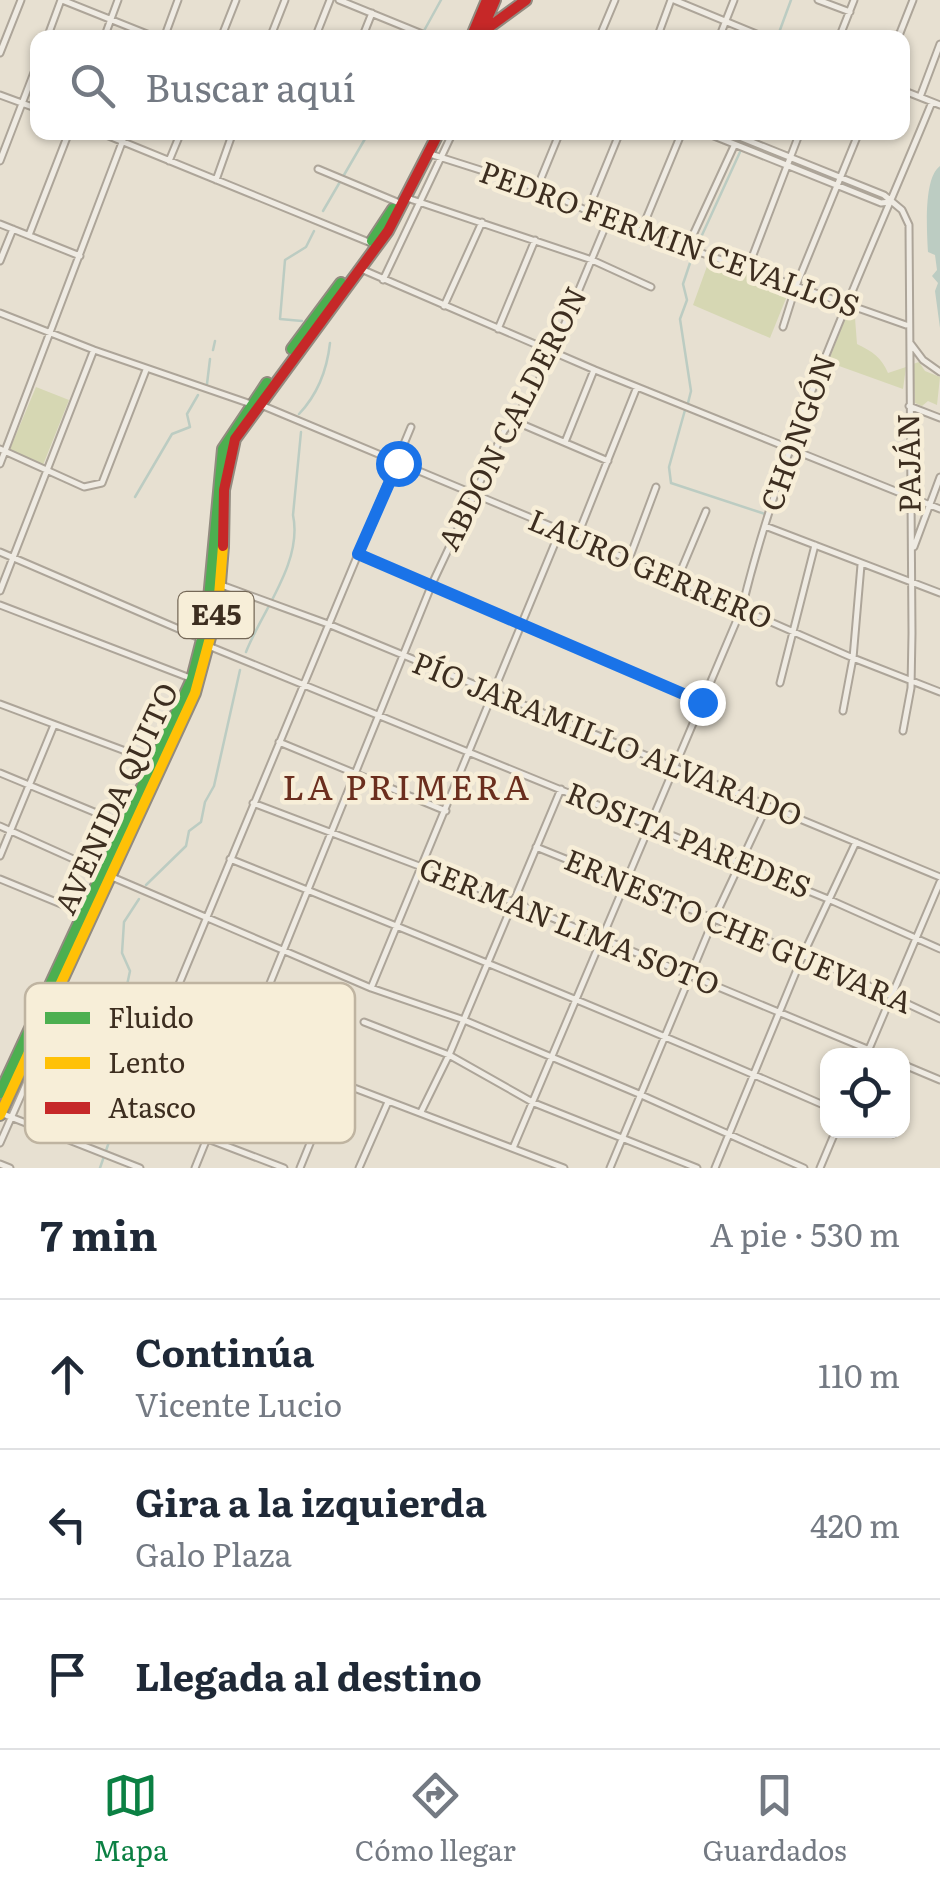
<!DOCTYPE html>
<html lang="es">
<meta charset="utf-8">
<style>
:root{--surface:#fff;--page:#f6f6f7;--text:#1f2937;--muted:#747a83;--line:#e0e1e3;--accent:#0b8043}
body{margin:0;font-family:Literata,serif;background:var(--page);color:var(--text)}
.controls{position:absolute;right:30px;bottom:30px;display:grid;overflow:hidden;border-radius:20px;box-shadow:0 2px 8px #0004}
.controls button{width:90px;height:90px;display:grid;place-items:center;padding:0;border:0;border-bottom:2px solid var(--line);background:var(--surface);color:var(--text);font:50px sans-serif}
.stop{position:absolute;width:30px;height:30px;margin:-22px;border:8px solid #1a73e8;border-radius:50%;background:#fff}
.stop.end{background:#1a73e8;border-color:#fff;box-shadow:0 2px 10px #0008}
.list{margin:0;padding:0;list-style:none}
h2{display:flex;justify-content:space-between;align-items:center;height:130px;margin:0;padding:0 40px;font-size:42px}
h2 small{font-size:32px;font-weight:400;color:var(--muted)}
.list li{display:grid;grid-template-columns:65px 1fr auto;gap:30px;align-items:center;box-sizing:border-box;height:150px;padding:0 40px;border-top:2px solid var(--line)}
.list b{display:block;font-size:38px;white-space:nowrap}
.list p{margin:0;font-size:32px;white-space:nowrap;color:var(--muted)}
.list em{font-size:32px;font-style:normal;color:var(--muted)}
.icon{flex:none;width:55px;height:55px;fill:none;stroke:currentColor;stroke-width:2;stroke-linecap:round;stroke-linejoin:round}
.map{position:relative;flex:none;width:940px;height:1168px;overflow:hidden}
.search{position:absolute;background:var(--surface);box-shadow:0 2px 8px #0004;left:30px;right:30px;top:30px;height:110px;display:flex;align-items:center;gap:25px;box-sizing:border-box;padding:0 35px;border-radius:20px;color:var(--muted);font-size:38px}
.sheet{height:580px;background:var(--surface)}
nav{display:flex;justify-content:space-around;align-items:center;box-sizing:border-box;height:140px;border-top:2px solid var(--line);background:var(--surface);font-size:28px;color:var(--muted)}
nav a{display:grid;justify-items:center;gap:5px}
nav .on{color:var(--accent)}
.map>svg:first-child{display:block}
.green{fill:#d6d7b3}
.water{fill:#bcccc2}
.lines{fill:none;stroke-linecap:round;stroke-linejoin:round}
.stream{stroke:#bcccc2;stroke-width:2.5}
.street-casing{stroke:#ada599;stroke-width:9}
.fast-casing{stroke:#928b80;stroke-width:14}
.slow-casing{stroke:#928b80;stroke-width:14}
.jam-casing{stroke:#928b80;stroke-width:14}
.street{stroke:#efebe3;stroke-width:5}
.fast{stroke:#4caf50;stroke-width:10}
.slow{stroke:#ffc107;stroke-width:10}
.jam{stroke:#c62828;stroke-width:10}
.route{stroke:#1a73e8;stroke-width:12}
.labels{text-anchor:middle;stroke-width:9;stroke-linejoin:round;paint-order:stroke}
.shield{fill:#f7eed8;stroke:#756857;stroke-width:2.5}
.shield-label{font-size:28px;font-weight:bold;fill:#3d2e20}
.street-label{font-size:30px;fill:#3d2e20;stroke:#f7eed8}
.quarter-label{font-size:35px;letter-spacing:2.5px;fill:#6b2e1e;stroke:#f7eed8}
.key{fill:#f7eed8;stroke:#bfb4a1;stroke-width:2.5}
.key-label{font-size:28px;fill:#3d2e20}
</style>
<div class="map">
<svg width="940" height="1168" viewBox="0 0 940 1168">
<rect width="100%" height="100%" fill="#e7e0d1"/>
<!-- green -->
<path class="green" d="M710,258l81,28 -21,52 -77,-33z
M848,312l7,6 2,26c15,7 25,14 31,29l18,-6 -3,22 -75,-27z
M919,362l6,9 15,6 -3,28 -9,-4 -6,5 -7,-3 -2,-39z
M36,387l33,13 -26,65 -34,-14z"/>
<!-- water -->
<path class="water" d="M940,166v162l-5,-37 3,-8 -6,-7 5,-6 -2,-15 -7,-3c-1,-19 -5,-74 12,-86z"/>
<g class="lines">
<!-- stream -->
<path class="stream" d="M420,38l21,-38
M777,38l14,-38
M744,135l1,-3
M323,211l46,-79
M697,246l43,-94
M302,321l-22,-2 5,-59 21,-13 8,-16
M213,350l2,-9
M207,384l3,-25
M688,403l3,-12 -11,-72 7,-19 -4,-16 9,-27
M685,410l-16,57 2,16 94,31
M299,414c19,-20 28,-44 31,-71
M135,497l37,-63 18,-7 -3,-13 11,-19
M246,652c16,-41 57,-90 47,-137l8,-83
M146,885l40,-39 3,-15 12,-9 4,-20 9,-16 26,-116
M122,1096l-2,-78 10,-47 -8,-18 2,-31 15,-23
M100,1168l19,-55"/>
<!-- street casing -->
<g class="street-casing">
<path id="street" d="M62,0l95,38
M339,0l93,38
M674,0l92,38
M818,0l32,12
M47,38l14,-38
M104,38l14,-38
M164,38l14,-38
M221,38l15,-38
M270,38l15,-38
M315,38l15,-38
M362,38l10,-25
M599,38l16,-38
M657,38l14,-38
M719,38l15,-38
M839,38l15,-38
M898,38l15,-38
M0,53l21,-53
M902,90l38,15
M0,95l38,14
M920,97l20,-53
M99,132l272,111
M704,132l177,71 9,-1
M727,132l157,63 18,15 7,15 3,408 -1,55 -8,43
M430,154l107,34 71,32 298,105
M0,161l38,-99
M169,161l12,-29
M318,169l79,33
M216,180l17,-48
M537,188l23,-56
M407,198l185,62 59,27
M588,210l32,-78
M0,224l80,32
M641,231l41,-99
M29,235l40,-103
M687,248l47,-102
M0,261l13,-32
M748,268l52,-136
M361,269l234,101 345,139
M383,280l70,-148
M444,306l38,-84
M0,313l94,37 157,54
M783,327l13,-41 63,-154
M498,329l37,-89
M911,344l12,16 17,12
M261,405l316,132 276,121 87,34
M909,406l31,12
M512,420l96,41
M565,442l29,-72
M0,449l84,38 18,-4 44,-113
M0,464l126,-332
M765,526l175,67
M577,537l60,-150
M914,547l26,-70
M0,552l202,87
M359,554l343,148
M629,559l27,-72
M677,580l29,-69
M224,586l104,38 612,253
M0,591l93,-239
M0,605l190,73
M211,647l617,252 112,50
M780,683l35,-138
M0,704l152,57
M843,711l10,-53 8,-93
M279,742l167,69
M0,773l123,51
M253,803l261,99 370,154
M0,826l100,45
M536,847l267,108 137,64
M0,856l54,-131
M230,859c200,80 400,161 598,248
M112,877l259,111 93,32 175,74 165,74
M0,879l83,34
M371,988l189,-457
M165,1016l399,152
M364,1022l85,33 85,48 163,65
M866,1056l74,-174
M147,1062l162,65 2,14 -11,27
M902,1064l38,16
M22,1068l262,100
M127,1109l284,-682
M421,1112l28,-57 112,-266
M3,1114l137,54
M885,1130l8,4
M0,1143l31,-70
M513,1148l229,-540c42,-174 122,-340 190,-506
M0,1164l10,4
M195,1168l237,-584 72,-153 28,-37 21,-42 55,-132
M359,1168l29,-66
M610,1168l103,-247 54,-115
M715,1168l88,-213 53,-113
M820,1168l16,-38"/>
</g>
<!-- fast casing -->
<g class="fast-casing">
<path id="fast" d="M372,241l21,-32
M292,349l49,-66
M0,1093l192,-414 15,-59 16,-171 44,-66"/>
</g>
<!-- slow casing -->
<g class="slow-casing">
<path id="slow" d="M0,1115l195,-422 23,-85 5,-62"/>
</g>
<!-- jam casing -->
<g class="jam-casing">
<path id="jam" d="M483,28l12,-28
M481,33l45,-33
M471,38l16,-38
M223,546l1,-56 11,-51 153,-208 51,-99"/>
</g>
<!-- street -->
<use href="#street" class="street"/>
<!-- fast -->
<use href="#fast" class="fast"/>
<!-- slow -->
<use href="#slow" class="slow"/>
<!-- jam -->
<use href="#jam" class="jam"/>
</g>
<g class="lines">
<!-- route -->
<path class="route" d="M398,463l-40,91 344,148"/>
</g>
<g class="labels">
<!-- shield labels -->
<rect class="shield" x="178.5" y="592" width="75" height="46" rx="8"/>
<g class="shield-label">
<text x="216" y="625">E45</text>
</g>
<!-- street labels -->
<g class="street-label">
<text transform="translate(669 240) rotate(20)" y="10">PEDRO FERMIN CEVALLOS</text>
<text transform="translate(513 419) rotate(-63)" y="10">ABDON CALDERON</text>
<text transform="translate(799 433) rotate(-70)" y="10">CHONGÓN</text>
<text transform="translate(910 463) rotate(-91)" y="10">PAJÁN</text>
<text transform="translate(650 570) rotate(23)" y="10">LAURO GERRERO</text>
<text transform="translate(607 740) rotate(22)" y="10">PÍO JARAMILLO ALVARADO</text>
<text transform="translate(117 799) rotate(-65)" y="10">AVENIDA QUITO</text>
<text transform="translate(688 841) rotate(22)" y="10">ROSITA PAREDES</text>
<text transform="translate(569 927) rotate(22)" y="10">GERMAN LIMA SOTO</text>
<text transform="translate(738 932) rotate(23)" y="10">ERNESTO CHE GUEVARA</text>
</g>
<!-- quarter labels -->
<g class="quarter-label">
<text x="407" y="800">LA PRIMERA</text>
</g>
</g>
<!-- legend -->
<rect x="25" y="983" width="330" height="160" rx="15" class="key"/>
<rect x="45" y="1012" width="45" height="12" fill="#4caf50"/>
<rect x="45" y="1057" width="45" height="12" fill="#ffc107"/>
<rect x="45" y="1102" width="45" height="12" fill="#c62828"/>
<g class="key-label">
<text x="108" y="1028">Fluido</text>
<text x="108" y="1073">Lento</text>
<text x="108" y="1118">Atasco</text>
</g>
</svg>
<div class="controls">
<button><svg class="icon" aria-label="locate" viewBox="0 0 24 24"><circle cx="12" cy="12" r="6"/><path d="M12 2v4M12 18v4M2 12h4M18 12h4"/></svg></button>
</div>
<div class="stop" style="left:398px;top:463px"></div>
<div class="stop end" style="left:702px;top:702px"></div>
<div class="search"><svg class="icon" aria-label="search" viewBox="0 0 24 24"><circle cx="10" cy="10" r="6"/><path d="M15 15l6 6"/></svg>Buscar aquí</div>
</div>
<section class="sheet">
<h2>7 min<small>A pie · 530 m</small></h2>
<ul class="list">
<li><svg class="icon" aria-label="ahead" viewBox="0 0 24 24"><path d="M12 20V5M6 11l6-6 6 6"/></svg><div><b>Continúa</b><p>Vicente Lucio</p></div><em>110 m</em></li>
<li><svg class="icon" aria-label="left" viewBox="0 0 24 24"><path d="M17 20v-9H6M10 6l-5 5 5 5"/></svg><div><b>Gira a la izquierda</b><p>Galo Plaza</p></div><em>420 m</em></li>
<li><svg class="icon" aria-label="arrive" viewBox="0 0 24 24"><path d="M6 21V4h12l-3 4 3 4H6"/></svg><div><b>Llegada al destino</b></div></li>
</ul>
</section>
<nav>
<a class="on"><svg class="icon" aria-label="map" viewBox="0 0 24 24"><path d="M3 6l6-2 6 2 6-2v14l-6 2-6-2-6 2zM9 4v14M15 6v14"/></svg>Mapa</a>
<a><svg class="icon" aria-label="directions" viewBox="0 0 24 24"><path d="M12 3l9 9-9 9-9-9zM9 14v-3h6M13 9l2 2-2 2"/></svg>Cómo llegar</a>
<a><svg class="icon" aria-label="saved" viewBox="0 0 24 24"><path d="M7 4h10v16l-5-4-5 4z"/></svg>Guardados</a>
</nav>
